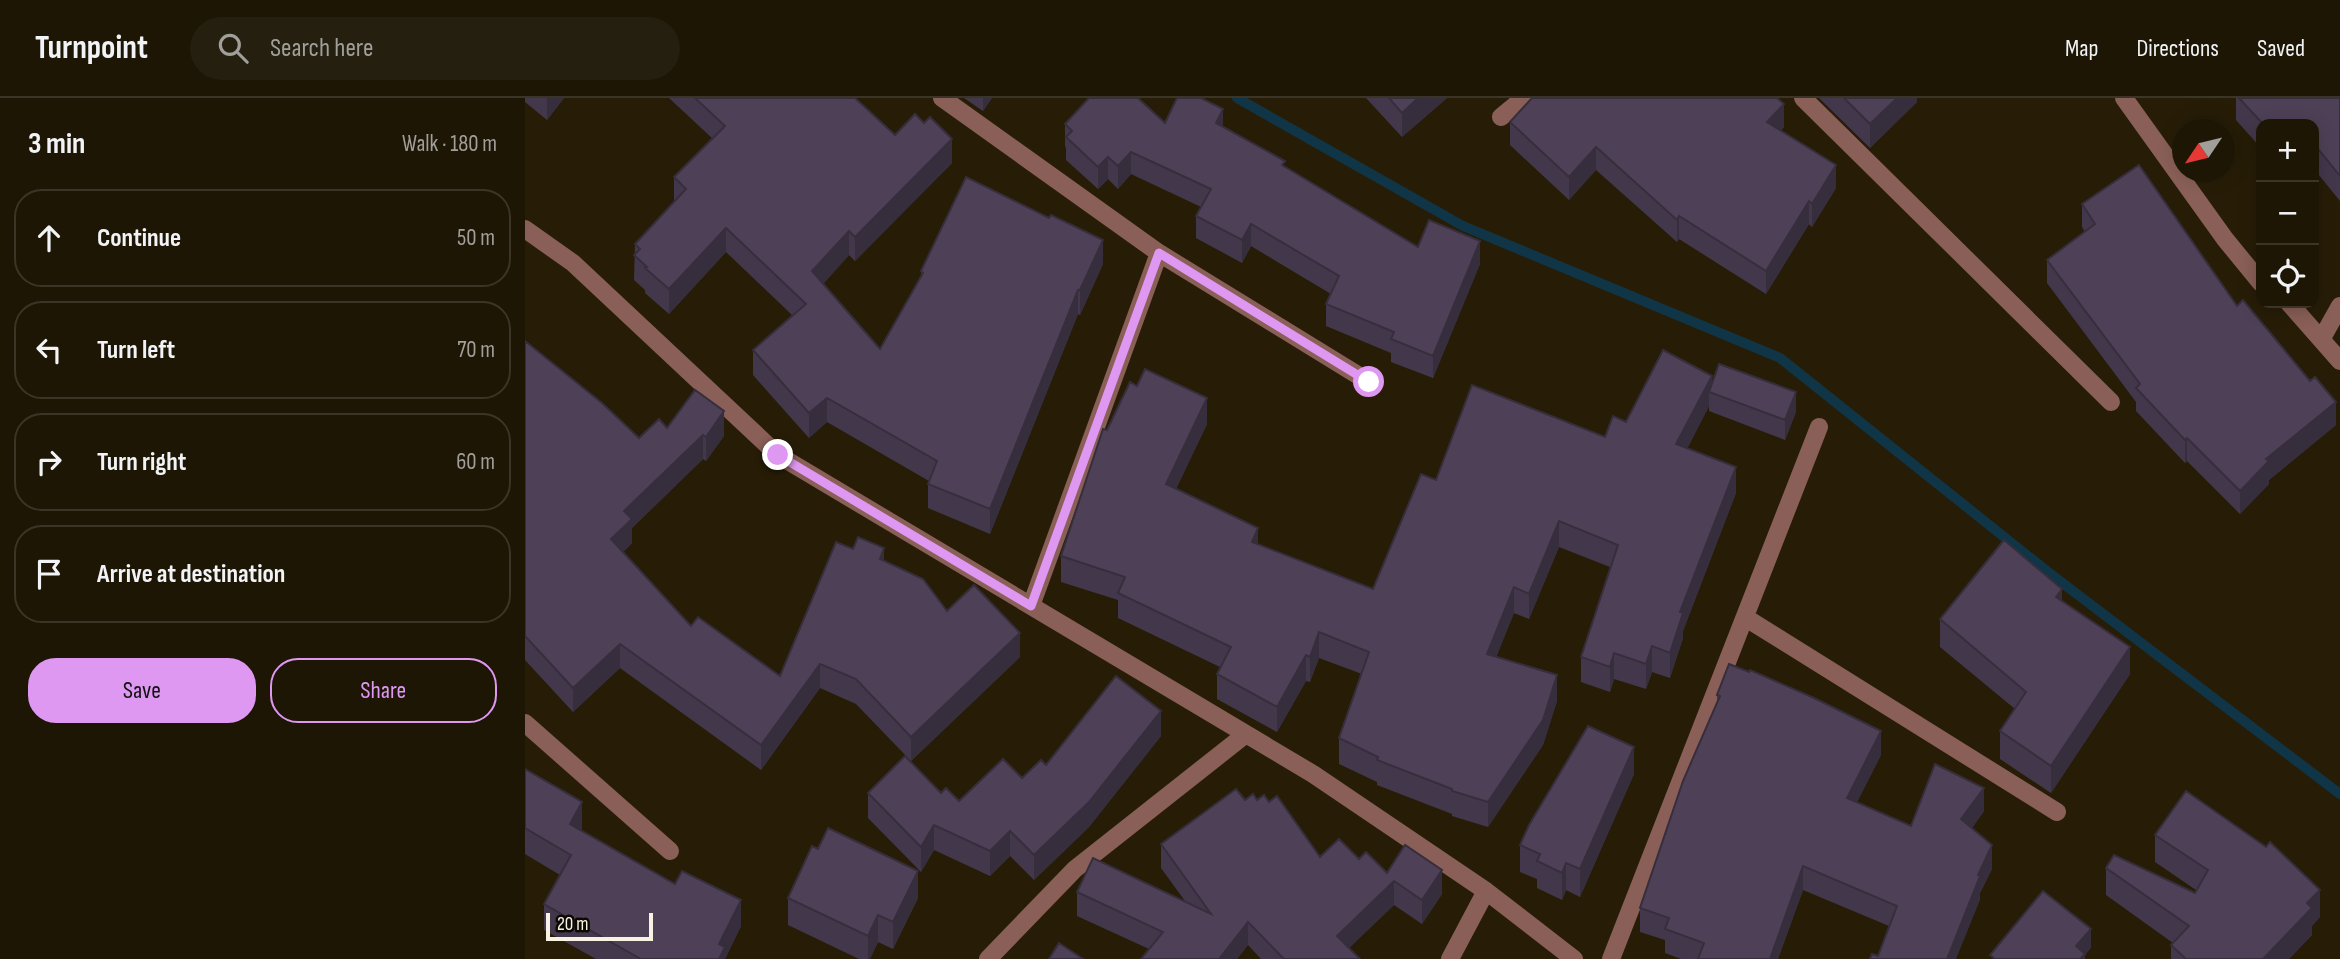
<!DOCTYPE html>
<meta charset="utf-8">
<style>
:root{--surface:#1d1605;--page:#251f0f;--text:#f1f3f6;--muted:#a09f9a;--line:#3b3527;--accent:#df98f1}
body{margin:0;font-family:"Sofia Sans Condensed",sans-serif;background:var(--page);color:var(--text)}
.controls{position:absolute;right:21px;top:21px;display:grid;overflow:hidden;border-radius:14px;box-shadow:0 4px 18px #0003}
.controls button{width:63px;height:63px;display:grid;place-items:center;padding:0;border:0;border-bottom:2px solid var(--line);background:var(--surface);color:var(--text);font:35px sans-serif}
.compass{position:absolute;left:1647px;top:21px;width:63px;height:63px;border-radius:50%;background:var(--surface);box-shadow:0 4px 18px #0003;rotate:235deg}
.scale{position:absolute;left:21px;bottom:18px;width:107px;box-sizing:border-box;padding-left:7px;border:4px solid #f8f2e4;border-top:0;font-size:19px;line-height:24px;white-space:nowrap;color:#f8f2e4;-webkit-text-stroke:5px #0c0802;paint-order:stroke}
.stop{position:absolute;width:21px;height:21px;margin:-16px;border:5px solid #df98f1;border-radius:50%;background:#fff}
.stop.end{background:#df98f1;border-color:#fff;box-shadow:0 2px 7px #0008}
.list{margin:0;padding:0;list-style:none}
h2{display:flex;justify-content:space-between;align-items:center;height:91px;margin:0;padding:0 28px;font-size:30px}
h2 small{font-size:23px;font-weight:400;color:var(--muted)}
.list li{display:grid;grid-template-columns:46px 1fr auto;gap:21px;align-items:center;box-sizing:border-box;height:98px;margin:0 14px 14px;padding:0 14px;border:2px solid var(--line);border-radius:28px}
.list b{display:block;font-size:26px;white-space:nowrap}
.list em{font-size:23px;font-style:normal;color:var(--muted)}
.actions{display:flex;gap:14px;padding:21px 28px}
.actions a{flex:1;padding:16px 0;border:2px solid var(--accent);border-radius:28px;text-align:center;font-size:24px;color:var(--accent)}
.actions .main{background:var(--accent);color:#111}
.icon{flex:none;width:38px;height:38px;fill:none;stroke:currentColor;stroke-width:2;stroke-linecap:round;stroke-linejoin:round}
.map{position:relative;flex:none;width:1815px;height:861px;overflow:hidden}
header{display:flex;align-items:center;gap:42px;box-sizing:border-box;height:98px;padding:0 35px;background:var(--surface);border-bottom:2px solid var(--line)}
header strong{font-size:33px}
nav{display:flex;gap:38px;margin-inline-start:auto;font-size:24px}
.search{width:490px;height:63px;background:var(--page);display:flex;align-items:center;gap:18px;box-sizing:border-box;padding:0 24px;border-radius:38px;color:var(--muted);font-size:26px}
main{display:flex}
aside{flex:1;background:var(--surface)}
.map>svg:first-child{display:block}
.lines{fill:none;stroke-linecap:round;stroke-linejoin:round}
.stream{stroke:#103546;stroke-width:10}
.minor{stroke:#895f57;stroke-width:18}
.wall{fill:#43384b}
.shaded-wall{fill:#372e3d}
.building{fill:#4e4157;stroke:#372e3d;stroke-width:2}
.route{stroke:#df98f1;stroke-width:9}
</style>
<header>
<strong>Turnpoint</strong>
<div class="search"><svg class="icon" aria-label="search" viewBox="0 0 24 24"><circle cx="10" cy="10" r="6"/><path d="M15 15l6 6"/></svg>Search here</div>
<nav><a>Map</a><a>Directions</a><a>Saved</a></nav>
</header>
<main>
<aside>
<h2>3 min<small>Walk · 180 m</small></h2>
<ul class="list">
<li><svg class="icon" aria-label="ahead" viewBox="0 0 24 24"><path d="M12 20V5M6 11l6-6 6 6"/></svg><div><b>Continue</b></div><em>50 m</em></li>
<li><svg class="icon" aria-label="left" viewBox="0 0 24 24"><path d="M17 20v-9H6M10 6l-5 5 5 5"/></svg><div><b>Turn left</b></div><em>70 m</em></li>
<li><svg class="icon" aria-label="right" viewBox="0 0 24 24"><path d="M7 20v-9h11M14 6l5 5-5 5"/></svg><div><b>Turn right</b></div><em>60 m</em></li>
<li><svg class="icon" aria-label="arrive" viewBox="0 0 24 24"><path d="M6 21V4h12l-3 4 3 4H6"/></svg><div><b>Arrive at destination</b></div></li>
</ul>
<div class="actions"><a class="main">Save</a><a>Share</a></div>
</aside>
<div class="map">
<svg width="1815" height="861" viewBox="0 0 1815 861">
<rect width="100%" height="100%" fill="#271d07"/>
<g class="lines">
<!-- stream -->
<path class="stream" d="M712,0l226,128 317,132 268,214 292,222"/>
<!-- minor -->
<path class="minor" d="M417,0l217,155 210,129
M1278,0l308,304
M1599,0l101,141 36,44
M976,19l23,-19
M0,131l48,34 205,192 535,319 173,117 88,68
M1764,205l51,58
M1797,240l18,-32
M506,508l128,-353
M1221,520l311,194
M0,625l145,128
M463,861l87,-90 171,-135
M925,861l36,-68
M1086,861l208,-532"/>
</g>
<!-- wall -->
<path class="wall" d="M0,0h39l-17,22 -22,-18z
M144,0h186l40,37 57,28 -97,98 -6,-6 -26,29 57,65 41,-73v-5l182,-7 -23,51 -2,-1 -88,220 -62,-26v-24l1,-3 -102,-59 -18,16 -56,-63v-25l39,-35 -66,-63 -57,62 -24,-21v-3l-11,-10 1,-36 39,-42v-25l39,-38z
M439,0h28l-9,13z
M841,0h81l-45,39z
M1294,0h98v4l-47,46z
M1711,0h104v103l-26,-32v-45h-53v24l-25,-28z
M985,24l274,5 -3,3 55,58 -24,39 -3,-3 -43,70 -87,-55 -2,3 -81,-72 -27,30 -59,-55z
M640,25l58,4 62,40 133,80 62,17 -47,114 -42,-16v-9l-65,-27v-22l5,-10 -80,-48 -9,17 -46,-25v-22l5,-9 -70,-33 -13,15 -10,-10 -10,10 -32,-29v-12l-1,-2v-22z
M1557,106l155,102 99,119 -67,55v4l-29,30 -53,-53 -2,2 -49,-52v-9l-89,-119v-23l38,-28 -3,-5z
M0,243l114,97 28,-10 57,8 -18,25 -3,-2 -71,69v15l-9,9 68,74 89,50 104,-114 63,49 73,46 -109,104 -55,-57 -36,-16 -59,82 -141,-102 -47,44 -48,-52z
M1187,287l84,27 -11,28 -76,-29v-5l-22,43 49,44 -53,138v7l-13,40 -18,-6 -6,17 -32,-10 -4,13 -29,-10v-25l29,-90 -51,-20 -30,72 -15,-6 -18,44 61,44 -14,44 -55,82 -36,-11v-2l-75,-29v-3l-38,-18v-26l23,-64 -43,-16 -9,24 -4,-1 -29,51 -60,-33v-25l3,-7 -102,-49v-18l-57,-18v-26l46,-126 100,-6 -31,65 82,55 115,45 63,-109 169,-43 21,-15z
M1537,504l68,72 -79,119 -51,-34v-28l15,-22 -75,-62v-28z
M1192,597l164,60 -24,47 54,24 73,-15 -12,17 20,41 -12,24v7l-102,56 11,-30 -86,-36 -25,69h-97l-16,-6v-13l-25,-8v-24l77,-205z
M636,638l-72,91 -55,53 -24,-24 -20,20 -56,-26 -13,22 -53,-54v-25h73l18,8 63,-23 24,-13z
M0,671l57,59 -1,2 160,96 -16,33h-129l-52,-29v-26l16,-29 -35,-21z
M1109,676l-54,123 -14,-7 -4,10 -25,-12v-9l-17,-7v-27z
M720,702h12l12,2 51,55 39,2 28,14 55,21 -20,30 -28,-19 -45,43 11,11h-99l-13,-14 -11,14h-96l8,-10 -72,-33v-24l108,9 -24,-33v-24z
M1630,737l165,82 -8,9v9l-23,24h-118v-14l2,-2 -67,-48v-27l89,25 1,-3 -41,-28z
M263,800h130l-25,51 -15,-7 -8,17h-11l-71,-34z"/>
<!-- shaded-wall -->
<path class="shaded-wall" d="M22,0h17l-17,22z
M458,0h9l-9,13z
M893,0h29l-45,39v-24z
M1372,0h20v4l-47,46v-24z
M1259,6v23l-17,17v-22z
M698,11v22l-7,-8z
M427,41v24l-97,98v-24z
M1071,49v23l-27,30v-23z
M606,54v22l-13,15v-23z
M583,59v22l-10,10v-22z
M1311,67v23l-24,39v-23z
M1284,103v23l-43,70v-23z
M1154,118v23l-2,3v-22z
M726,126v22l-9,17v-23z
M201,130v24l-57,62v-25z
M324,133v24l-37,41v-25z
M578,142v24l-23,51v-25z
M955,143v23l-47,114v-22z
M553,192v24l-88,220v-25z
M1187,278v17l-3,-1v14l-33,64v-26z
M1271,294v20l-11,28v-20z
M302,300v24l-18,16v-25z
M682,300v26l-41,86v-26z
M1811,304v23l-67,55v4l-29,30v-23l26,-32z
M199,313v25l-18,25v-24z
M178,337v24l-71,69v15l-21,21v-25l13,-28z
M1662,340v23l-2,2v-23z
M1211,369v26l-53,138v7l-13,40v-25l10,-41z
M1034,423v26l-30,72v-25z
M733,430v25l-6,-11z
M359,450v24l-4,-13z
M989,489v26l-27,67v-26z
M1537,491v27l-6,-19z
M794,534v26l-9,24v-25z
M495,535v24l-109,104v-24z
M95,546v24l-47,44v-24z
M1127,548v26l-6,17v-25z
M1605,549v27l-79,119v-27z
M1089,555v26l-4,13v-25z
M781,557v26l-29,51v-25z
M295,566v24l-59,82v-25z
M1032,577v26l-14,44 -55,82v-25z
M636,613v25l-72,91 -55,53v-25z
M1356,633v24l-34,67v-24z
M1109,649v27l-54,123v-28z
M1459,690v23l-23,32v-24z
M57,704v26l-12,22v-26z
M409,727v25l-13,22v-25z
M485,733v25l-20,20v-25z
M1467,747v24l-12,24v7l-24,59h-9l31,-84z
M1041,765v27l-4,10v-27z
M1278,768v24l-25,69h-8z
M917,772v24l-20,30v-24z
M393,773v27l-25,51v-27z
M869,783v24l-57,54v-23z
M1795,792v27l-8,9v9l-23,24h-26l44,-56z
M216,802v26l-16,33h-6v-15z
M353,817v27l-8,17h-2v-23z
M723,824v23l-11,14h-18z
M1566,831v19l-6,7v4h-9v-13z"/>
<!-- building -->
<path class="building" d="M170,0h160l40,37 20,-21 9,9 6,-6 22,22 -97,98 -6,-6 -37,40 68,78 43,-76 -2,-2 45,-94 83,41 2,-3 52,25 -23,50h-2l-88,219 -62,-25 9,-23 -110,-63 -18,15 -56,-63 53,-46 -80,-76 -57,61 -24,-21 2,-1 -13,-12 6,-6 -5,-5 51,-55 -12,-12 51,-51z
M564,0h49l27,25 12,-25h24l22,11 -7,14 69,38 -3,4 136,82 11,-27 51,21 -47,115 -42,-17 3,-7 -68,-28 13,-28 -88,-52 -9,16 -46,-24 15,-27 -80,-37 -13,14 -10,-9 -10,10 -32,-30 6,-6 -7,-7z
M864,0h29l-16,15z
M1007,0h245l7,6 -17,18 69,43 -24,39 -3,-3 -43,70 -87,-55 -2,4 -81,-73 -27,30 -59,-55z
M1319,0h53l-27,26z
M1714,0h101v78l-26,-32v-20h-51z
M1614,67l98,141 6,-6 67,81 5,-4 21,25 -70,57 3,2 -29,30 -53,-53 -2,2 -49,-52 4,-4 -93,-124 48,-36 -13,-20z
M0,243l77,62 37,35 20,-19 8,9 28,-38 29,21 -18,26 -3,-2 -79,76 8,8 -21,20 80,87 7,-9 82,59 56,-134 17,7 5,-12 26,11 -4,11 43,20 24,32 27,-26 46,48 -109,104 -55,-58 -36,-15 -59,81 -141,-101 -47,44 -48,-52z
M1138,252l49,26 -36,68 60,23 -56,145 3,1 -13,40 -18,-7 -6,18 -32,-11 -4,14 -29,-10 37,-112 -59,-24 -30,73 -15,-7 -27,67 70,21 -14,45 -55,82 -36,-11v-2l-75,-29 1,-3 -39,-19 30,-86 -50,-20 -9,25 -4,-2 -29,52 -60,-33 14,-27 -113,-54 7,-16 -64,-21 42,-127 4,1 23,-48 7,4 8,-17 62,29 -41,86 92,44 -6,14 121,47 48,-115 15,6 36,-95 133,52 8,-21 13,6z
M1194,266l77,28 -11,28 -76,-28z
M1479,442l58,49 -6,8 74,50 -79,119 -51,-35 26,-39 -86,-73z
M1204,566l20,8 1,-2 64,28 67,33 -34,67 64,28 24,-62 49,24 -23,31 31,26 -14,30 2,1 -33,83h-77l2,-5 6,2 19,-50 -94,-40 -33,93h-72l6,-16 -39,-14 4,-11 -29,-10 43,-127 37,-85 -3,-1z
M591,578l45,35 -72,91 -55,53 -24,-24 -20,20 -56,-26 -13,22 -53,-54 37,-37 36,37 5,-5 13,13 44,-42 19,19 19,-18 5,5z
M1063,628l46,21 -54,122 -14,-6 -4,10 -25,-12 3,-7 -20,-9 9,-20z
M0,671l57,33 -12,22 105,60 7,-13 59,29 -22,44 6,3 -6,12h-80v-1l-95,-54 27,-49 -46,-27z
M711,691l9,11 8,-6 4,6 7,-5 5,7 8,-6 43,61 19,-18 20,20 7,-7 21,21 18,-28 37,25 -20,30 -28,-19 -57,55 23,23h-76l-36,-37 -29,37h-78l22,-27 -86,-40 16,-34 118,56 -50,-70z
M1661,693l80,56 4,-5 50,48 -13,13 5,5 -49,51h-77l-15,-14 18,-19 -83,-58 8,-13 81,38 13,-23 -53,-35z
M303,730l90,43 -25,51 -15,-7 -10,21 -80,-38 24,-52 6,3z
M1518,793l48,38 -15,17 9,8 -5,5h-85l-5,-4z
M534,845l24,16h-34z"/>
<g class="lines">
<!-- route -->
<path class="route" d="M253,357l253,151 128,-353 210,129"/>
</g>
</svg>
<div class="controls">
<button>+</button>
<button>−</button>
<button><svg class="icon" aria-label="locate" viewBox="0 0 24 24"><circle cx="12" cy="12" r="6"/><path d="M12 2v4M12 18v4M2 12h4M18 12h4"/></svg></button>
</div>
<svg class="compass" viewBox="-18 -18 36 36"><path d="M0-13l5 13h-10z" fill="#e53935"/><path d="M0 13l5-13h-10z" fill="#a09f9a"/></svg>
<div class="scale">20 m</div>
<div class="stop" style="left:844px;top:284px"></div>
<div class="stop end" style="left:253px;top:357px"></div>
</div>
</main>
